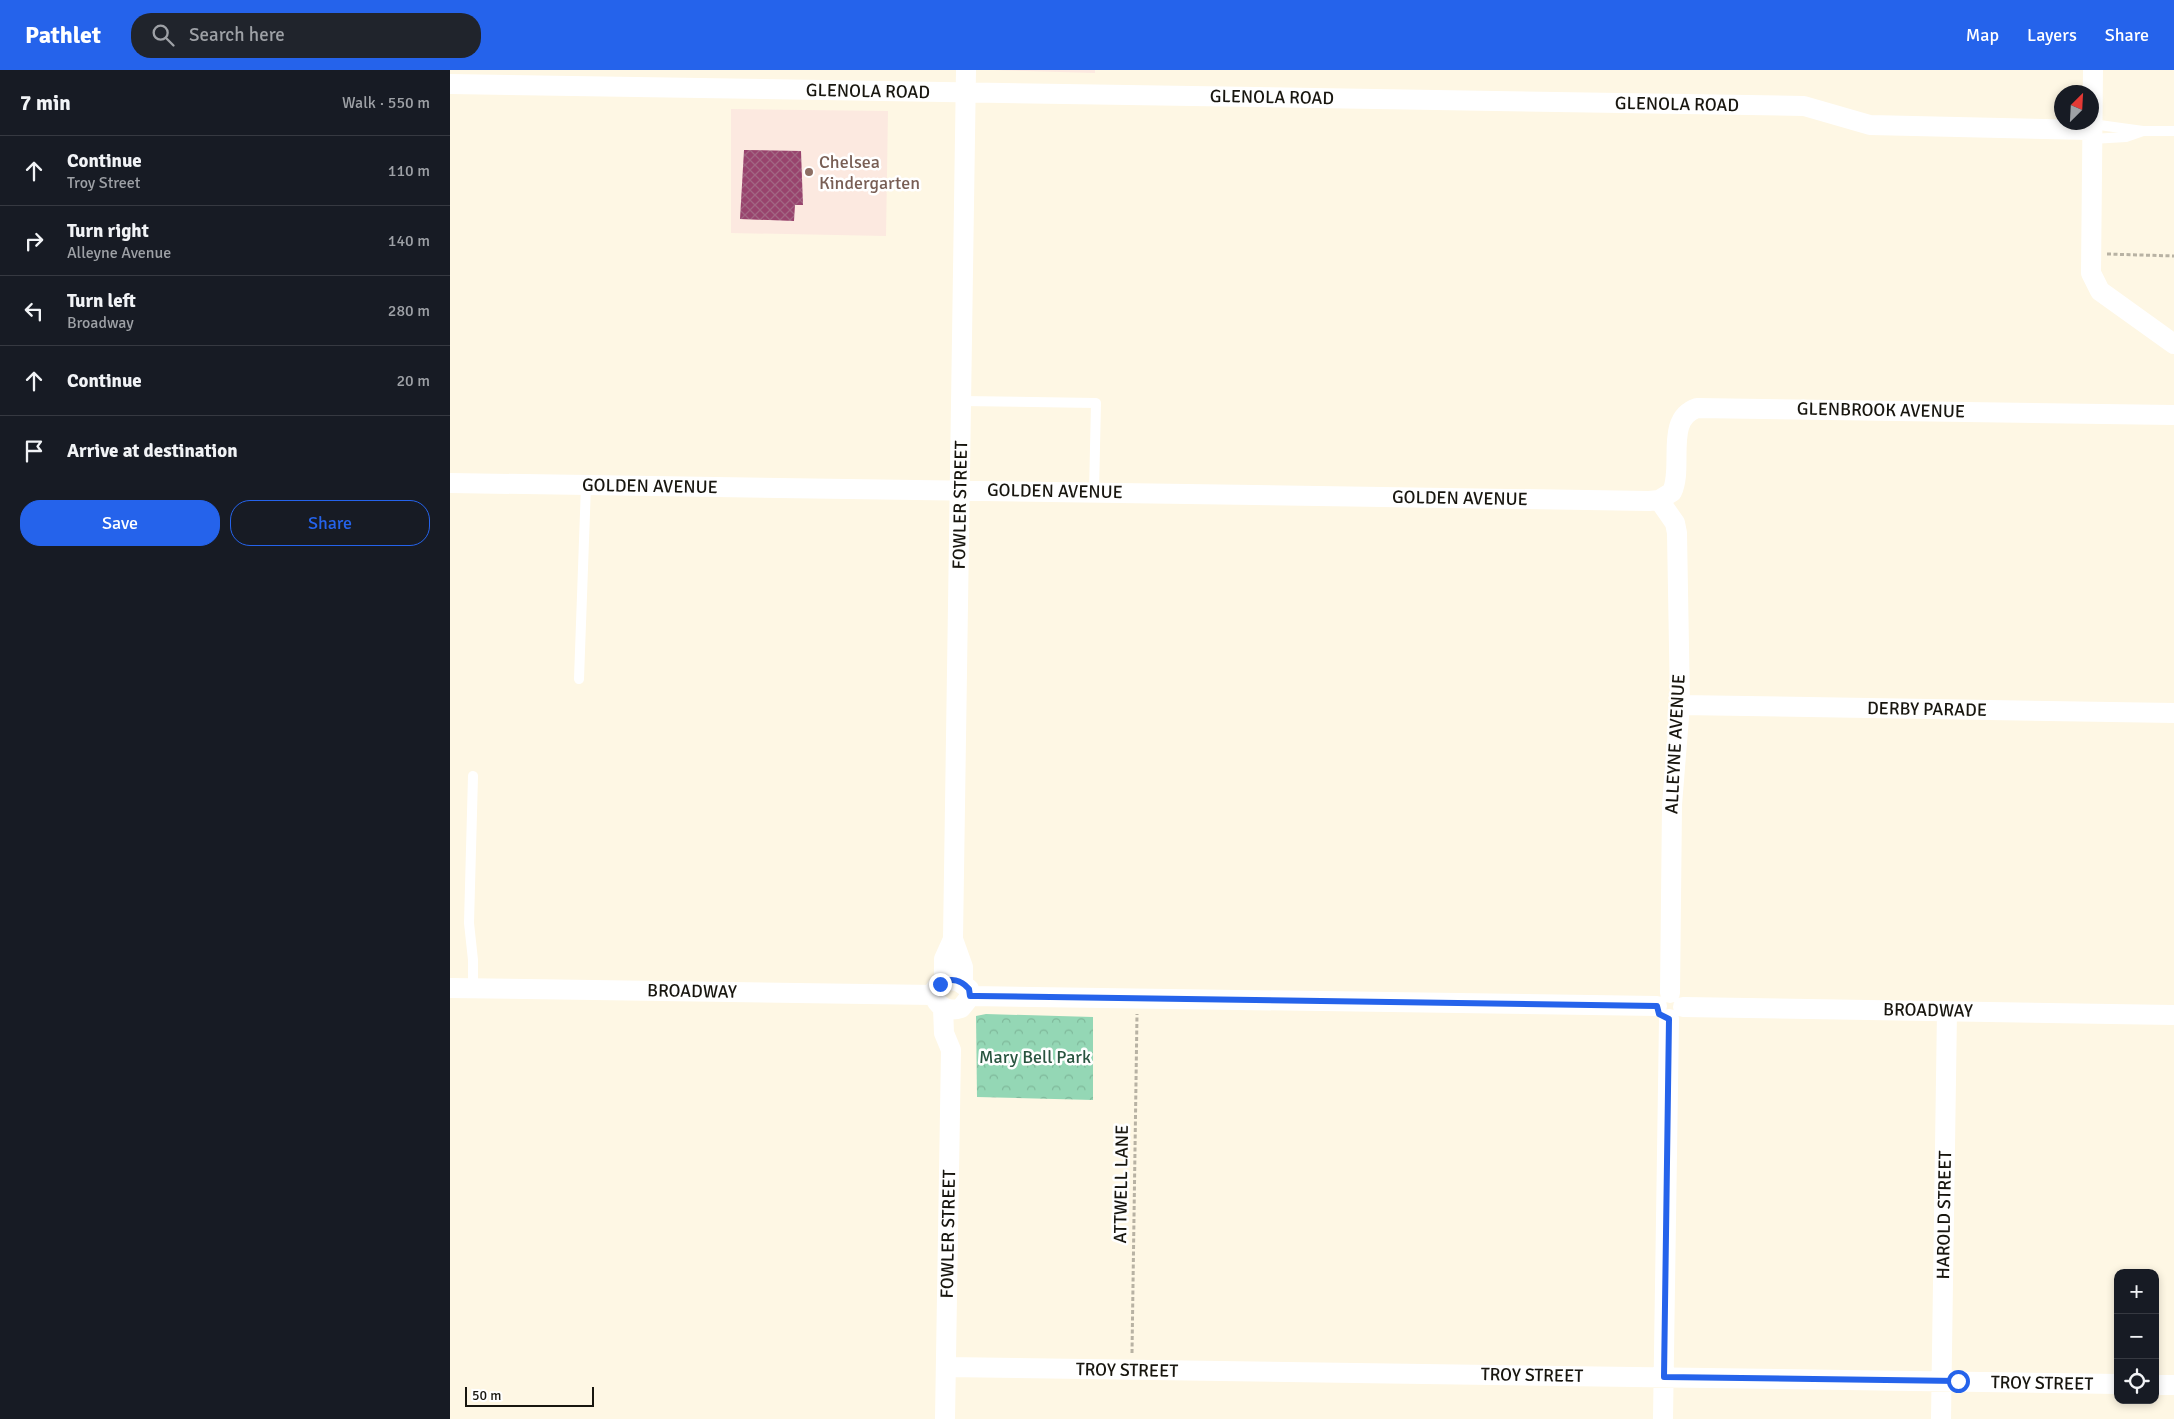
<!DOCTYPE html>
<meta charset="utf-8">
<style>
:root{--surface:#171b24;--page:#20242c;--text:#f1f3f6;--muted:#9ea1a6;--line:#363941;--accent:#2563eb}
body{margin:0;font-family:Signika,sans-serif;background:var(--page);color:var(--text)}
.controls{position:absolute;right:15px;bottom:15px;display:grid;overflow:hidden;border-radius:10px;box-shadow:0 2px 8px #0003}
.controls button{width:45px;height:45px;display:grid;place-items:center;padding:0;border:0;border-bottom:1px solid var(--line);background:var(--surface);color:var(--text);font:25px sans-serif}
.compass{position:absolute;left:1604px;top:15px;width:45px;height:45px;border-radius:50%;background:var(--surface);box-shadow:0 2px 8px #0003;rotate:24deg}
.scale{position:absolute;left:15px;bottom:12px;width:129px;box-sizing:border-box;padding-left:5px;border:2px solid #18160f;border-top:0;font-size:14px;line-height:18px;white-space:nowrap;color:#18160f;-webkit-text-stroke:4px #fff;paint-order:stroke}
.stop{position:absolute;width:15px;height:15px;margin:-11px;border:4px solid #2563eb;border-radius:50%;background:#fff}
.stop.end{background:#2563eb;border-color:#fff;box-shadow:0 1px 5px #0008}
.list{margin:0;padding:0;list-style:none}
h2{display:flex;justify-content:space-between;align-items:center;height:65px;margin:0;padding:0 20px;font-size:21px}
h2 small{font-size:16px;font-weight:400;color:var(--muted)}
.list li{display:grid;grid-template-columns:32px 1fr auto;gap:15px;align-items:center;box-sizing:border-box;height:70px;padding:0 20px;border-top:1px solid var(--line)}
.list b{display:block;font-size:19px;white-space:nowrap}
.list p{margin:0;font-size:16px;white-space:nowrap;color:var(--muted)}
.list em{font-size:16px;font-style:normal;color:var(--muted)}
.actions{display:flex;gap:10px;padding:15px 20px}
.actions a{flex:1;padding:11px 0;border:1px solid var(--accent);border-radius:20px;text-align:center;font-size:18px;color:var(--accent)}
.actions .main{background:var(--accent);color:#fff}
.icon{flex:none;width:28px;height:28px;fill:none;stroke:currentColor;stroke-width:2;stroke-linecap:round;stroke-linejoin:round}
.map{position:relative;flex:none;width:1724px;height:1349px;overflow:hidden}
header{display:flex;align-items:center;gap:30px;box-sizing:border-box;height:70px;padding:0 25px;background:var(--accent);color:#fff}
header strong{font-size:24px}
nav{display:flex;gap:28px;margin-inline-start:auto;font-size:18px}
.search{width:350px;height:45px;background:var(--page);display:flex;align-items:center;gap:12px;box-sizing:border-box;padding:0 18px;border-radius:20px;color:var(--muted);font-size:19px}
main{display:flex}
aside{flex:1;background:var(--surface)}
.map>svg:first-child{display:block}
.education{fill:#fce9e0}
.forest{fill:url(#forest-crowns)}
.building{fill:url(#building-cross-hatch)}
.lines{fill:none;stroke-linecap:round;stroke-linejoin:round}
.path{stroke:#b8b2a3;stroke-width:3;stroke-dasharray:4 2.5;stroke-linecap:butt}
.lane{stroke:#fff;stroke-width:10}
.street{stroke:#fff;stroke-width:20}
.route{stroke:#2563eb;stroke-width:6}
.education-dot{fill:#8d6e63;stroke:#fff;stroke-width:2}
.labels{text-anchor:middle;stroke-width:5;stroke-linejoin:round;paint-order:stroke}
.street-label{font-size:18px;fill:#18160f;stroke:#fff}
.education-label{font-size:18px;fill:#785e54;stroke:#fff;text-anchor:start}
.park-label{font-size:18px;fill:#28543f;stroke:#fff}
</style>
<header>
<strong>Pathlet</strong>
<div class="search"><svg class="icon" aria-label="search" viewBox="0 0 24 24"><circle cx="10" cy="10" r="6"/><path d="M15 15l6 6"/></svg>Search here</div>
<nav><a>Map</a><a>Layers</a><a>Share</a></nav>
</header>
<main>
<aside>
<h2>7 min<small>Walk · 550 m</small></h2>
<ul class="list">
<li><svg class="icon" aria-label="ahead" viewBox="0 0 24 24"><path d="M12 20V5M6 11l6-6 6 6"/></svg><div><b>Continue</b><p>Troy Street</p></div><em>110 m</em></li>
<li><svg class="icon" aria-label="right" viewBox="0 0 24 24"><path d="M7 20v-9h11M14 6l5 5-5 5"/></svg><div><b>Turn right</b><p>Alleyne Avenue</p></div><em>140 m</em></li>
<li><svg class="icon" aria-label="left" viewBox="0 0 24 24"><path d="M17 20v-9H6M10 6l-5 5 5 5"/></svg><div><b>Turn left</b><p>Broadway</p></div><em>280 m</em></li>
<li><svg class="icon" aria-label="ahead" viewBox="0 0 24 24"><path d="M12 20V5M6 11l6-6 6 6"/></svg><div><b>Continue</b></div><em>20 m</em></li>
<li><svg class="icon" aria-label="arrive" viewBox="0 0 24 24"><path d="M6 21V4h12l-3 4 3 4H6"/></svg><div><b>Arrive at destination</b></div></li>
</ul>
<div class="actions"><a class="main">Save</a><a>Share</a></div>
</aside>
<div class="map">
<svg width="1724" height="1349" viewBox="0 0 1724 1349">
<defs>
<pattern id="forest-crowns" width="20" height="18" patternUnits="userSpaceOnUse" patternTransform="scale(1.25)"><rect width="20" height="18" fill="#94d7b5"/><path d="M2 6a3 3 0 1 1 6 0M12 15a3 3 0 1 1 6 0" fill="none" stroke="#7fb89a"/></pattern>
<pattern id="building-cross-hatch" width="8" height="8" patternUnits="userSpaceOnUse" patternTransform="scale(1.25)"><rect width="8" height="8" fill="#98436d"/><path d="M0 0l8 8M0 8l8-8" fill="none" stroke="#a26683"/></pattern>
</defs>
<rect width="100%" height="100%" fill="#fef7e4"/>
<!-- education -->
<path class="education" d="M543,0h102v3z
M281,39l157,2 -2,125 -155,-3z"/>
<!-- forest -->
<path class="forest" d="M536,944l107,3v83l-116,-3 -1,-81z"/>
<!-- building -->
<path class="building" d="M294,80l57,1 2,54h-8l-1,16 -54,-2z"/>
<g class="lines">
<!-- path -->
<path class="path" d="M1657,184l67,2
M682,1283l5,-339"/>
<!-- lane -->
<path class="lane" d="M1642,54l51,7h31
M1642,69l34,-2 17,-6
M511,331l135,2 -2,89
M129,609l7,-194
M23,918v-28l-4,-37 4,-147"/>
<!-- street -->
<path class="street" d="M1643,0l-2,203 9,18 74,53
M0,14l1354,22 66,19 222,5
M0,413l1199,18 10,-1 13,-8c12,-25 -8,-73 25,-84l477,7
M1209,430l16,23 2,10 3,172 -8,100 -2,188
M1230,635l494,8
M498,910l10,1 11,8v9l-8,10c-24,8 -39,-21 -13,-28z
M494,911v-22l9,-20
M513,913v-16l-10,-28 13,-869
M0,918l484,7
M520,926l687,10
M1233,937l491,8
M493,938l1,25 7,17 -6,369
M496,1297l1172,17
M1705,1315h19
M1213,1349l6,-400
M1491,1349l6,-408"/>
</g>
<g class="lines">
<!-- route -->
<path class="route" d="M490,914c11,-7 21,-4 29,5l1,7h7l680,10 2,8 10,5 -5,358 294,4"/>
</g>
<!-- markers -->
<circle class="education-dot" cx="359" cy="102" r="5"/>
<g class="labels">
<!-- street labels -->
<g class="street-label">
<text transform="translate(418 21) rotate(1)" y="6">GLENOLA ROAD</text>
<text transform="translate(822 27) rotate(1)" y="6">GLENOLA ROAD</text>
<text transform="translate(1227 34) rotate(1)" y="6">GLENOLA ROAD</text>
<text transform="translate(1431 340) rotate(1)" y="6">GLENBROOK AVENUE</text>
<text transform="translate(200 416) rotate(1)" y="6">GOLDEN AVENUE</text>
<text transform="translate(605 421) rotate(1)" y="6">GOLDEN AVENUE</text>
<text transform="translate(1010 428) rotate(1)" y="6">GOLDEN AVENUE</text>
<text transform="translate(510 435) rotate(-89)" y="6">FOWLER STREET</text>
<text transform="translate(1477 639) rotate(1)" y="6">DERBY PARADE</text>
<text transform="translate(1225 674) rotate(-87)" y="6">ALLEYNE AVENUE</text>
<text transform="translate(242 921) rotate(1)" y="6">BROADWAY</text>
<text transform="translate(1478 940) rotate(1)" y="6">BROADWAY</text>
<text transform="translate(671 1114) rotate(-89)" y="6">ATTWELL LANE</text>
<text transform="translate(1494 1145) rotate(-89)" y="6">HAROLD STREET</text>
<text transform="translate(498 1164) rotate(-89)" y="6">FOWLER STREET</text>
<text transform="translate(677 1300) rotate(1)" y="6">TROY STREET</text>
<text transform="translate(1082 1305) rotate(1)" y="6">TROY STREET</text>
<text transform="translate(1592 1313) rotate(1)" y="6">TROY STREET</text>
</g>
<!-- education labels -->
<g class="education-label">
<text x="369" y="98">Chelsea<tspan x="369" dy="21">Kindergarten</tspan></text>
</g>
<!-- park labels -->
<g class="park-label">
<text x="585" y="993">Mary Bell Park</text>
</g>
</g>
</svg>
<div class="controls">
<button>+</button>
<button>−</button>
<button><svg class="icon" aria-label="locate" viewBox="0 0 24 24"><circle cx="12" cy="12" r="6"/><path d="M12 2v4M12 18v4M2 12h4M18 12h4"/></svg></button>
</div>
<svg class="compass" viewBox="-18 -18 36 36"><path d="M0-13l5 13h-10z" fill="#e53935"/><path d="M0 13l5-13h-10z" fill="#9ea1a6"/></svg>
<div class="scale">50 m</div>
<div class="stop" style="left:1508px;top:1311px"></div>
<div class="stop end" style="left:490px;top:914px"></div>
</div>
</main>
